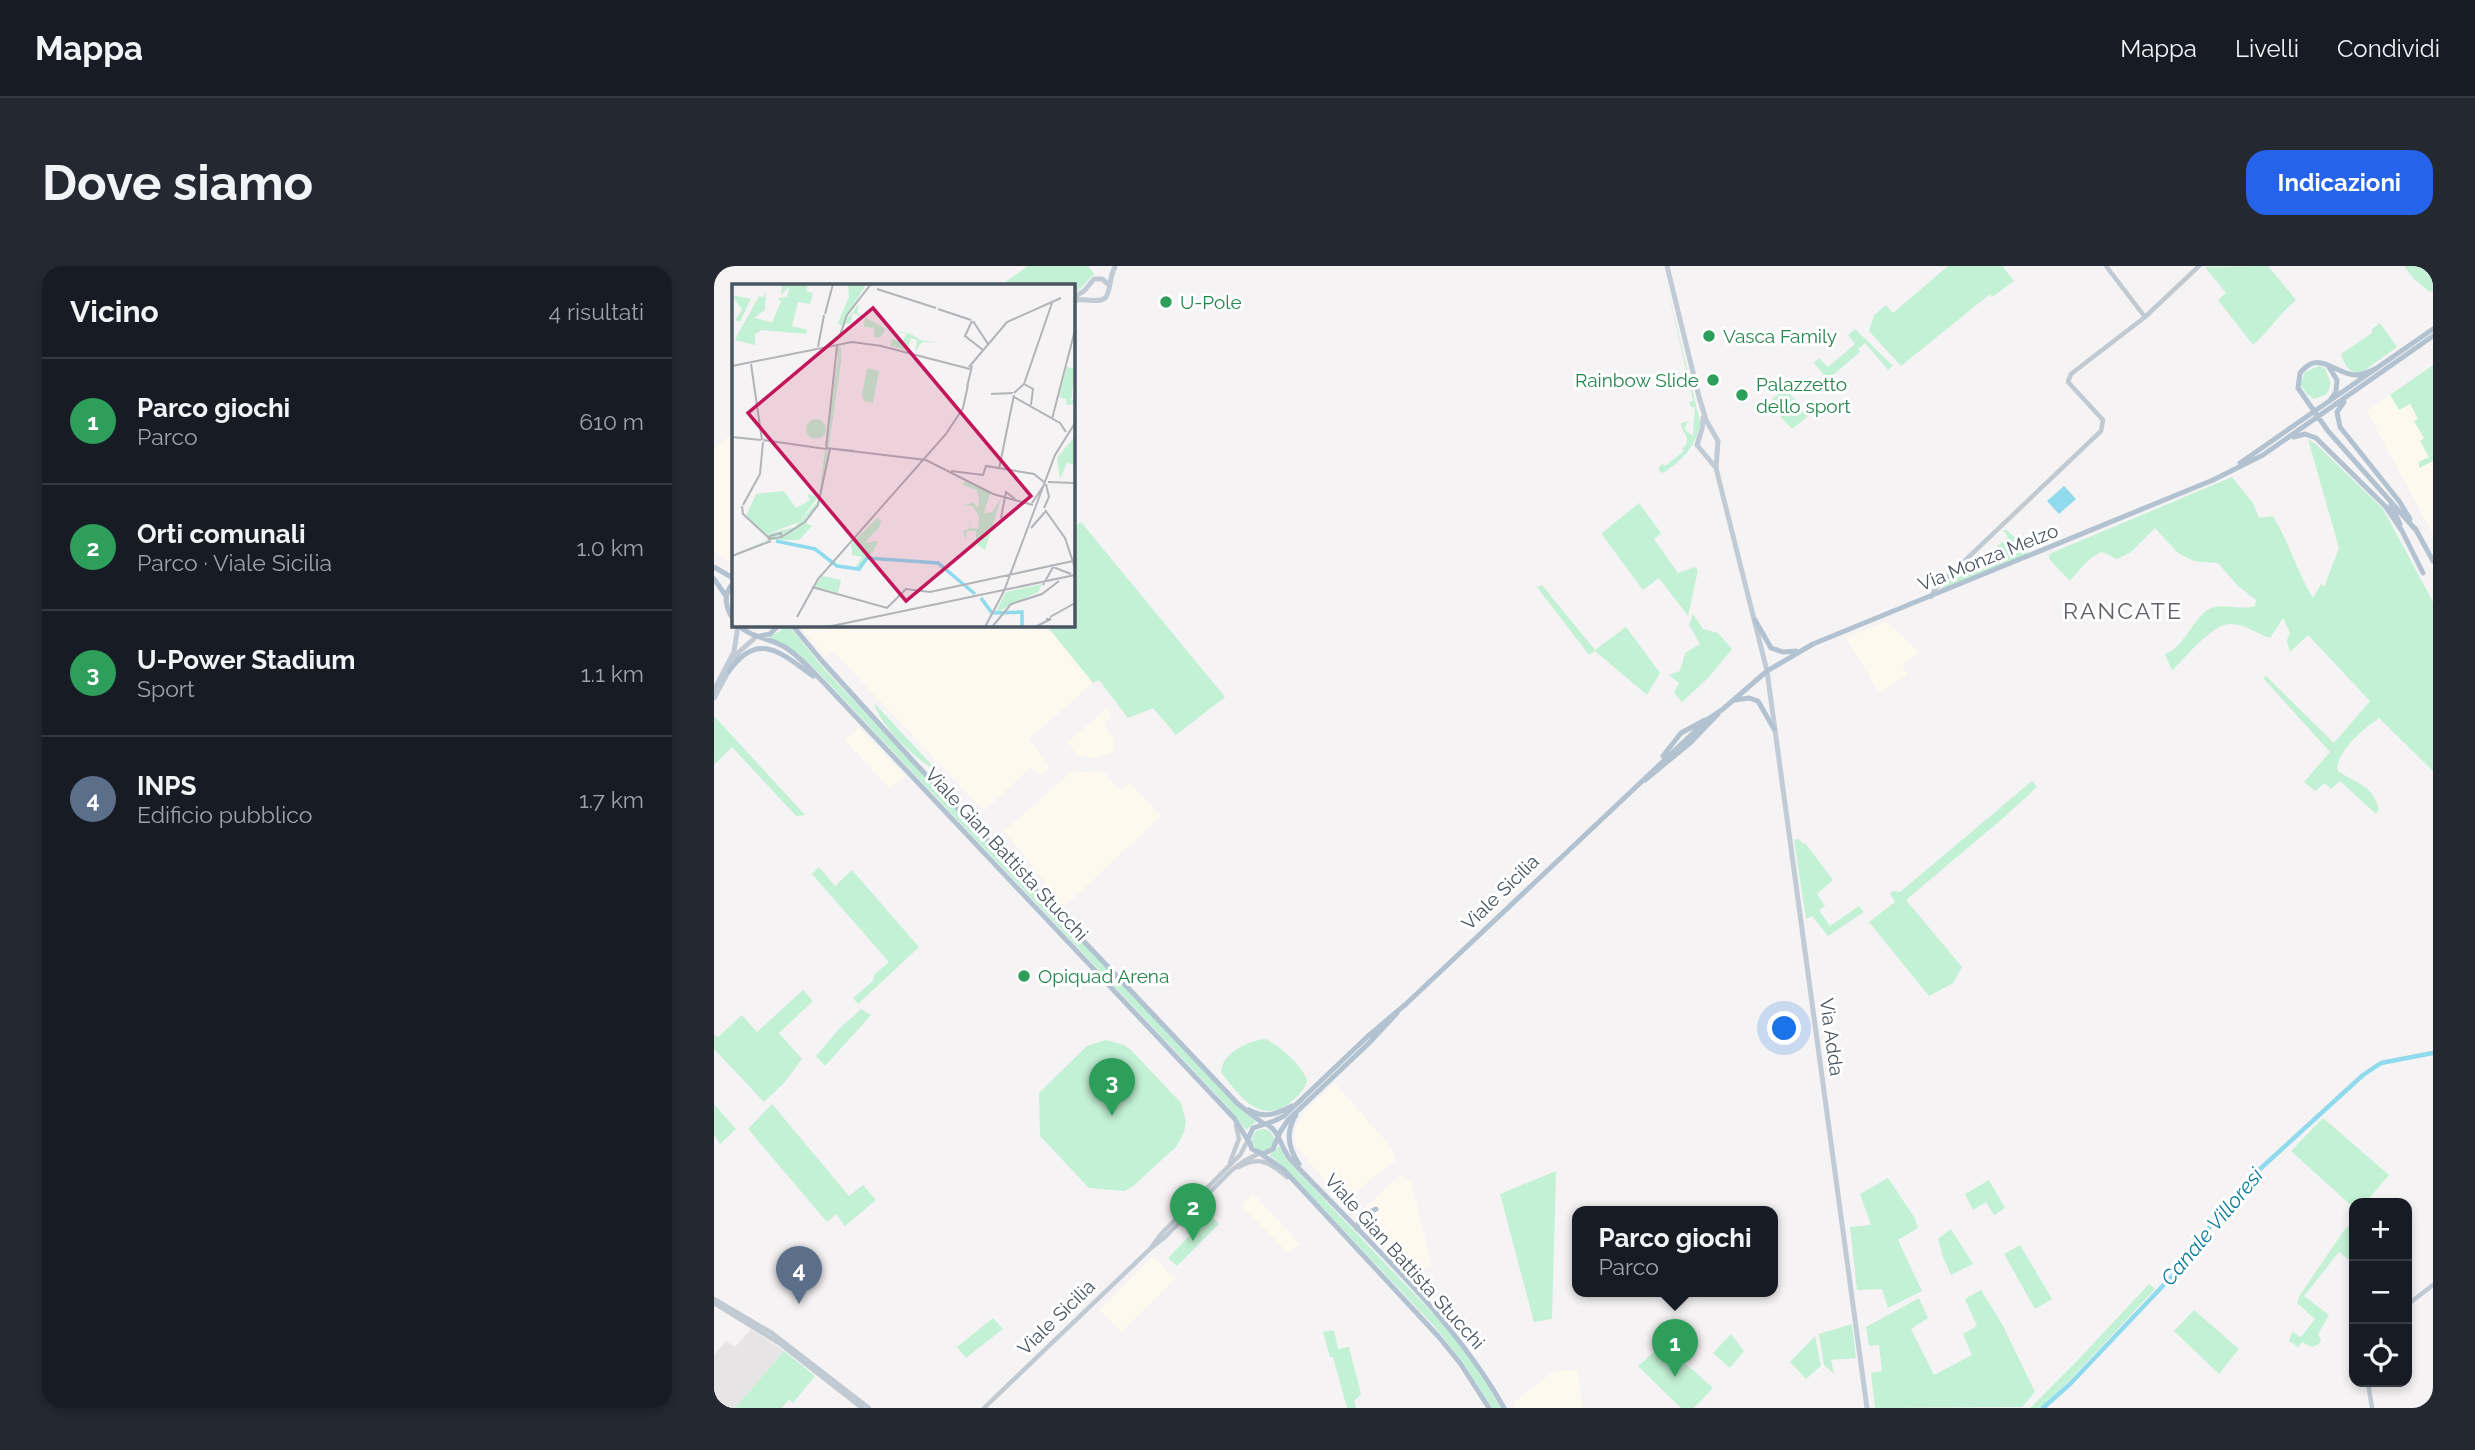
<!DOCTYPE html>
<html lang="it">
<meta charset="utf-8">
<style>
:root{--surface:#171b24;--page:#242831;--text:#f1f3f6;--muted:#9ea1a6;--line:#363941;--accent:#2563eb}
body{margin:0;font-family:Raleway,sans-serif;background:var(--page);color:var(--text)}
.controls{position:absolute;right:21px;bottom:21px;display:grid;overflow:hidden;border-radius:14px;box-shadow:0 4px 10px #0003}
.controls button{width:63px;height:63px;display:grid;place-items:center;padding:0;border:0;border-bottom:2px solid var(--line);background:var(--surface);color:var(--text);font:35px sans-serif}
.you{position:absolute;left:1071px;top:763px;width:24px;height:24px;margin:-18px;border:5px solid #fff;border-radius:50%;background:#1a73e8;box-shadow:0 0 0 10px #1a73e833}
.badge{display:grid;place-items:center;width:46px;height:46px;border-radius:50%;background:var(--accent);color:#fff;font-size:23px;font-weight:700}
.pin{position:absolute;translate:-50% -58px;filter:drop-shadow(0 2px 4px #0008)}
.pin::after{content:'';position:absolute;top:37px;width:24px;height:21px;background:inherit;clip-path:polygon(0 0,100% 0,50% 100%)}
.popup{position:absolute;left:858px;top:940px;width:206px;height:91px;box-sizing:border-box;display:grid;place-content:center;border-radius:14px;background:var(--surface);filter:drop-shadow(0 2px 5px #0005);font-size:23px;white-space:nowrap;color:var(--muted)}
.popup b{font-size:26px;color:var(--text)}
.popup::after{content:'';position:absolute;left:50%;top:100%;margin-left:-14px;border:14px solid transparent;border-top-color:var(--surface)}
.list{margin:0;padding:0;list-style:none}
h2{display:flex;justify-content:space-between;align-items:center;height:91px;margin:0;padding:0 28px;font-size:30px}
h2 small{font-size:23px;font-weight:400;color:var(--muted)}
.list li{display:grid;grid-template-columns:46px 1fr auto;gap:21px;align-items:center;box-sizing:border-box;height:126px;padding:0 28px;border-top:2px solid var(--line)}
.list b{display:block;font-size:26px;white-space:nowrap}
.list p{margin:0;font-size:23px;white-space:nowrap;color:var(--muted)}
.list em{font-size:23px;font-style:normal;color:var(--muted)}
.icon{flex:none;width:38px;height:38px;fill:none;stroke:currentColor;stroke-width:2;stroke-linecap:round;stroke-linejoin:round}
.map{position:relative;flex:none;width:1719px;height:1142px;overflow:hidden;border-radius:21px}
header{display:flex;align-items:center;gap:42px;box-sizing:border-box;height:98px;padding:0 35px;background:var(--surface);border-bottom:2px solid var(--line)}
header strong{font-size:33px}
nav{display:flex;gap:38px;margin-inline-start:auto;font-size:24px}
.intro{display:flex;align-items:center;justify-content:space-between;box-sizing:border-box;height:168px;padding:0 42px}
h1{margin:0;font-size:49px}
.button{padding:18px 32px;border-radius:21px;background:var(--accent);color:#fff;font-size:24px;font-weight:700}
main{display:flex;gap:42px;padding:0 42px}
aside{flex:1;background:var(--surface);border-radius:21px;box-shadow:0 4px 10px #0003}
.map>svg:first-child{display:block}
.commercial{fill:#fdf9ef}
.education{fill:#e6e4e5}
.green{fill:#c3f1d5}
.water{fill:#90daee}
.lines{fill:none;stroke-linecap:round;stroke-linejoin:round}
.canal{stroke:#90daee;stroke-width:4.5}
.tertiary{stroke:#c1cad2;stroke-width:4.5}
.secondary{stroke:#c1cbd6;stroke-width:5}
.primary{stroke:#b3c2d1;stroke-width:5}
.leisure-dot{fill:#2e9e5b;stroke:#fff;stroke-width:2.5}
.labels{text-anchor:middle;stroke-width:6;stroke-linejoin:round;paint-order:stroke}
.leisure-label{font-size:19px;fill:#27864d;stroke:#fff;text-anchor:start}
.street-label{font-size:19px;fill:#4a5661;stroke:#fff}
.water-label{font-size:21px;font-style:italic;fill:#0c7c9b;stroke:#fff}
.quarter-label{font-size:23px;letter-spacing:2px;fill:#5f6368;stroke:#fff}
.inset-river{fill:none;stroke:#90daee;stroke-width:3.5}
.inset-road{fill:none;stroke:#b1b4b9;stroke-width:2}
.view{fill:#c2185b;fill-opacity:0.15;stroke:#c2185b;stroke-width:3.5}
.inset-edge{fill:none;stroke:#4a5661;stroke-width:3.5}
</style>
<header>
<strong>Mappa</strong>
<nav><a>Mappa</a><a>Livelli</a><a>Condividi</a></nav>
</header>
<div class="intro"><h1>Dove siamo</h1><a class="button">Indicazioni</a></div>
<main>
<aside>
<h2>Vicino<small>4 risultati</small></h2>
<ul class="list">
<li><span class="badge" style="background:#2e9e5b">1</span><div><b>Parco giochi</b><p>Parco</p></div><em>610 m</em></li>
<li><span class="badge" style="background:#2e9e5b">2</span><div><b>Orti comunali</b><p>Parco · Viale Sicilia</p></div><em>1.0 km</em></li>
<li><span class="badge" style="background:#2e9e5b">3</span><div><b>U-Power Stadium</b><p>Sport</p></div><em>1.1 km</em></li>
<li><span class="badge" style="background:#5c6f8a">4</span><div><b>INPS</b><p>Edificio pubblico</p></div><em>1.7 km</em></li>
</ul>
</aside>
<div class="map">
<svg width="1719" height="1142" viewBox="0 0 1719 1142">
<rect width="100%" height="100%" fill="#f5f3f3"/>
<!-- commercial -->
<path class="commercial" d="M1719,99v170l-66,-124z
M19,168v130l-19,-13v-104z
M1172,355l34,32 -18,12 5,8 -1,3 -27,16 -33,-54z
M85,359h247l47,58 -64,56 21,28 -10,9 -9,-9 -47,44 -151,-160 -7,6z
M393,442l5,8 -8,9 9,12 1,14 -19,7 -18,-3 -9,-13z
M144,461l47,49 -15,13 -45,-49z
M386,505l7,4 13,16 10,-8 31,33 -98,92 -19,-17 4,-5 -44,-55 66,-58z
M621,817l56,64 5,13 -53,42 -46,-55 -3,-7 2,-14 10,-16z
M687,908l10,7 21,84 -21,9 -11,-8 -45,-49z
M539,927l47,51 -12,9 -47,-48z
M439,990l22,24 -54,52 -22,-22z
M864,1104l4,38h-67l-2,-5 41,-32z"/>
<!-- education -->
<path class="education" d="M37,1063l33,22 -49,57h-21v-53l12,-14 9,6z"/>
<!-- green -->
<path class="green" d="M314,0h60l6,8 -21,22v-11h-72z
M1234,0h54l12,15 -22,16 -2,-3 -89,72 -32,-35 5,-16 12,-10 7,8z
M1554,0l28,34c-17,14 -27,31 -43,45l-35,-45 8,-7 -21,-26z
M1690,0h29v25l-3,1 -16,-13z
M950,8l36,148c-2,22 -19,40 -37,51l-4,-2v-4l4,-3 2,2 19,-15 -2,-2c12,-11 -1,-15 -1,-26l8,-2 -1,-3 1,2 -1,3 -2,1 -1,6 8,6 2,-29h-4l-2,-4 4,-3z
M1666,57l17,24 -36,26c-13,0 -16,-8 -20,-19l31,-21v-4z
M1141,63l38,37 -5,4 -23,-27 -7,6 2,3 -27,23 11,13 -6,5 -24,-30 5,-5 9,9 27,-23 -7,-9z
M1719,99v96l-14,7v-6l10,-5 -9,-16 4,-3 -10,-17 4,-2 -8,-15 -11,6 -9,-15z
M1605,100l6,2 6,15 -4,11 -13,5 -7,-5 -7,-10 5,-12z
M1071,122l23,28 -16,13 -24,-26z
M1594,173l10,7 65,63 50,93v169l-54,-53c-14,10 -41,31 -42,52 18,14 35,13 42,39l-3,5 -36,-33 -9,8 -6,-6 -10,8 -11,-9 26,-30 -67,-74 3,-2 68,67 36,-42 -62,-66 -18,17 -3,-12 3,-7 -7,-15 -13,20c-13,-4 -23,-13 -37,-14 -19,-3 -48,34 -61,47l-7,-17c20,-7 27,-35 44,-45 14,-7 32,2 46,-3l1,-6 -18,-14 -20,-23 -24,-2 -16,-8 -23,-25 -24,24 -14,7 -15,-7c-15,6 -22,18 -32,29l-21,-22v-5l183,-77 21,26 6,15 14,-2c16,26 24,56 40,82l8,-14 3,3 15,-39z
M925,237l22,30 -7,6 24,34 17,-6 3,3 -10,46 -29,-38 -16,12 -40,-54 -1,-3z
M367,256l144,175 -49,38 -23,-27 -25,10 -29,-38 -6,3 -47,-58h27v-98z
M1289,264h4l21,21 -1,3 -84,36 -2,-2 34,-33 5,6 28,-24z
M828,319l53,65 31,-23 34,46 -13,22 -52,-44 -6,4 -52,-68z
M979,348l10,15 15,4 14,16 -23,28 -27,25 -8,-9 5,-10 -10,-8 11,-4 5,-18 15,-9 -11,-19z
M69,359h5l37,45 410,433 21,19 -10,8 -19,-24 -407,-432 -21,-20 -30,-17 11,-6z
M160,437l65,70c-23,-14 -57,-44 -65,-70z
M0,450l91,99 -9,1 -64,-69 -18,18z
M1318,515l5,6 -35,32 -96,81 56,67 -9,16 -24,13 -60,-74 26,-20 -5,-8 3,-3 7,1z
M1085,573l4,5 2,-1 28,37 -16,14 8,12 -6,4 11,16 29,-20 5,6 -36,24 -16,-20 -6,3 -12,-79z
M105,601l16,19 17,-16 67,77 -61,57 -5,-6 20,-17 1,-6 15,-13 -77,-88z
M89,724l10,11 -34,32 23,26 -18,24 -20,19 -50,-53v-15l4,3 24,-22 15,17z
M147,743l10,6 -46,51 -9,-10 23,-27z
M551,773c15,7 36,25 42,41 -2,10 -9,16 -16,22 -31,25 -53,-8 -70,-30 1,-19 27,-31 44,-33z
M392,774l18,5 7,5 50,53 5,19 -2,10 -8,15 -44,40 -8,4 -35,-3 -49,-52 -1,-43 48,-47z
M0,838l22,25 -16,15 -6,-9z
M58,838l77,92 14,-11 13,15 -31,26 -9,-12 -9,8 -79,-93z
M1609,852l66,57 -24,28h-11v5l-63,-57z
M538 874a11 11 0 1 1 22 0a11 11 0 1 1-22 0Z
M565,880l8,14 153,161 29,35 32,52h-9l-30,-47 -28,-35 -151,-160 -14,-11z
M842,905l-4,148 -18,3 -34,-128z
M1174,912l26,39 4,11 -20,12 24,51 -34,17 -6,-19 -25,1 -7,-63 21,-2 -11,-31z
M1275,914l16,28 -11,7 -8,-13 -13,8 -8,-16z
M496,949l9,9 -42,42 -9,-8z
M1640,953v45l-15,-12 -35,44 25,19 -11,19 3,5 -2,5 -7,3 -10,-5 -4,5 -9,-6 3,-9 9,5 14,-18 -18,-16 3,-8 43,-63z
M1237,963l22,35 -22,11 -8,-18 -5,-18z
M1306,979l32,54 -17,10 -31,-55z
M1435,1018l6,5 -85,91 -30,28h-10l48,-48z
M1267,1024l21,34 33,68 -13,15 -147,1 -4,-35 11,-2 -3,-26 -10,1 -3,-19 53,-29 9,20 -17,11 23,46 38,-20 -9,-21 14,-8 -12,-27z
M1480,1044l45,39 -20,25 -45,-43z
M279,1052l10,11 -37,29 -9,-11z
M1138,1058l4,34 -25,2 3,14 -10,-9 -5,-31z
M968,1062l9,9 -16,17 38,34 -19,20h-13l-43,-42z
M620,1064l4,19 11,-2 12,47 -7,7 2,7h-9l-14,-51h-3l-7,-25z
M1017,1068l13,17 -14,17 -17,-15z
M1101,1070l6,30 -15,13 -16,-17z
M70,1085l31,25 -22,27 -4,-4 -7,9h-47z"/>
<!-- water -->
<path class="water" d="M1350,220l12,13 -17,15 -12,-13z"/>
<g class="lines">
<!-- canal -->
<path class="canal" d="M1329,1142l27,-24 106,-112 49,-65 24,-28 114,-104 18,-12 52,-10"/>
<!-- tertiary -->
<path class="tertiary" d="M1392,0l39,51
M1217,331l4,-8 166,-158 2,-11 -35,-38 3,-8 74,-57 54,-51
M516,896l9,-23 -3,-14
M525,901c20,-12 32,-4 48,10
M437,982l14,-11 67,-67 12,-9 16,-8
M0,1033l58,34 97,75
M0,1037l65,40 83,65
M1693,1039l26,-20
M1654,1116l4,26
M270,1142l166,-159 12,-16 78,-78 8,-15"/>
<!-- secondary -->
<path class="secondary" d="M953,0l33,135
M359,32l11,-7 10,-12h8l6,5
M359,35c11,-4 26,3 32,-3 6,-5 4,-22 10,-31
M986,134l6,20 12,21 -2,27 51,203 100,737
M989,152l-1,11 -5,16 19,23
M0,424l20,-38 4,-27
M0,432l25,-46 18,-16"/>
<!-- primary -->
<path class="primary" d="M1615,101l8,13 -1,12 -5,7
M1663,102c-6,3 -14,7 -21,7 -21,0 -37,-27 -56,-2l-2,15 30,43 87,98
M1630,136l-7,10 3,15 59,74 11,18
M1580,171l11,-3 11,4 70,69 16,24 21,42
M1526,197l193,-134
M1677,239l9,19
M1701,262l18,33
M0,301l19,11
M0,313l12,17
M19,317c-10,12 -8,23 0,36
M1041,354l16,28 12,4 13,-1
M24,359c12,12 30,13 45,21 17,10 29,25 42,38l409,434 13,21
M78,359l30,36 92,101 324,342 26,20
M46,370l10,-2 9,-9
M15,405c29,-41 52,-18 84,5
M1021,434l14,-2 9,3 16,28
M949,490l18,-23 24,-13
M931,514l45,-37 28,-29
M683,747l-28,30 -81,77 -8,12 -7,17 -10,5 -11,-5 -4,-10 5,-11 21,-7 10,-5 83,-79 39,-33 302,-285 15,-10 44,-38 46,-27 400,-164 50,-25 170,-119
M535,844c15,9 28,4 43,-4
M582,849c-11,17 -8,33 3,49
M554,859c11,6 13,23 22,34 73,78 162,156 214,249
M547,888l22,15 155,167 22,27 29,45
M643,963l4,-13 15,-7"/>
</g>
<!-- markers -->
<g class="leisure-dot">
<circle cx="452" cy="36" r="7"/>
<circle cx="995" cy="70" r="7"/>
<circle cx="999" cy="114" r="7"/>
<circle cx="1028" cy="129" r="7"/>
<circle cx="310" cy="710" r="7"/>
</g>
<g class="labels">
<!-- leisure labels -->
<g class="leisure-label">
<text x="466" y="43">U-Pole</text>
<text x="1009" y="77">Vasca Family</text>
<text x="985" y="121" text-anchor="end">Rainbow Slide</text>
<text x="1042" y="125">Palazzetto<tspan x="1042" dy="22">dello sport</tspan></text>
<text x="324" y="717">Opiquad Arena</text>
</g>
<!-- street labels -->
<g class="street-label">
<text transform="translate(1274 291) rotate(-22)" y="7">Via Monza Melzo</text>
<text transform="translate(293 588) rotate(47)" y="7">Viale Gian Battista Stucchi</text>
<text transform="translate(786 626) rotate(-44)" y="7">Viale Sicilia</text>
<text transform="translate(1118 771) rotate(82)" y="7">Via Adda</text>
<text transform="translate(691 995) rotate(48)" y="7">Viale Gian Battista Stucchi</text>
<text transform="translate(342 1051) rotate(-44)" y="7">Viale Sicilia</text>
</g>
<!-- water labels -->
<g class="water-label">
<text transform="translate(1498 961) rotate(-50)" y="7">Canale Villoresi</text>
</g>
<!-- quarter labels -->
<g class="quarter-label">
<text x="1409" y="353">RANCATE</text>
</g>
</g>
<!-- overview -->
<g transform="translate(18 18)">
<rect width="343" height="343" fill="#f5f3f3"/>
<path d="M50,0h34l-8,1 -2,6 7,2 -3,11 -12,-2 -6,24 15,4 -1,4 -44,-4 -7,4v11l-20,-5 -3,5 27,-49 5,1 2,-6 -1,19 -11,8 18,4 9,-20 -3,-4 9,-1 3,-11 -9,9zM116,0l17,2 -24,40 -3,-3 11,-26zM21,10l-13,28 -5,-2 7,-10 -10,-15 19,4zM127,20l-2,9 29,16 -6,9 -6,-1v-9l-10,-1 1,-9 -12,-5 -3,11 -6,-1zM159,45l22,6 7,5 17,3 -15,-1 -7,10 2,-12 -6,-2 -4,12 -17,-4 2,-7 11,3 3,-8zM103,60l6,4v14l-19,131 -6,15 -8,11 -12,9 -13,7 -1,1 24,-13 6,3 -13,14h-30l-37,15 37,-16 -23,-23 10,-22 28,-3 12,17 14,-8 -3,-6 11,3 -19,25 -32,12 28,-7 23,-26 20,-144zM335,83l8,2 -4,32 4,-3v6l-8,1 -1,-6 -7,-2zM135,84l12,3 -6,32 -9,-2 -2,-6zM74 145a10 10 0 1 1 20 0a10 10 0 1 1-20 0ZM343,152v29l-8,-2 -7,16 -3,-21zM232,197l26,12 -6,20 8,-1 9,-14 -16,52 -9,-6v-13h-9l-1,9 -3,-9 6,-2 2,-14 -1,13 8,1 1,-12 -6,-11 -10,-1 10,-2 5,5 1,-8 -2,-10 -14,-5zM145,234l4,2 -2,8 -15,15 14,-2 -8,16 24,2 -29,-1 -4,9 -6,1 7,-11 -10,-2 -1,-11zM91,292l18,4 -3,13 -24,-6zM310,300l-4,8 -43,21 11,-21z" fill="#c3f1d5"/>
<path class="inset-river" d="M44,257l39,8 22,17 22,3 8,-11 71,5 37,31M249,314l11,15 30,-1v15"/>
<path class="inset-road" d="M145,5l59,19M206,25l33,11M93,30l8,-30M240,37l-7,15 18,14M241,37l15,23M108,51l7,-20 24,-31M149,62l89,23M86,63l6,-32M19,80l11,76M0,82l120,-24 30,4M237,83l38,-45 54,-24M292,100l9,5 -2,16M235,103l5,-21M282,109l10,-9 28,-81M259,110l22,-1M282,113l46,26 6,9M320,135l23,-89M0,153l29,3M31,156l63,9M94,163l11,-101M122,167l-28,-3 100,12 67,34 40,11M267,185l15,-74M219,187l32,4 3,-9 48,8 10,8M316,198l27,1M300,219l12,-18M11,221l17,-31 3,-32M10,222l1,8 26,24M312,224l5,-11 -3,-13M313,226l20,28 10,30M269,234l5,-26 9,7M299,244l14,-16M49,249l1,4 -13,2 1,-3zM51,252l22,-14 13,-17 12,-56M0,272l39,-15M311,301l10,-18 18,7M80,303l75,21 19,-19 24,3 143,-31M65,333l21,-38 128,-145 17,-26 5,-23M318,333l25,-14M95,343l248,-52M253,343l19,-36 51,-136 20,-32M260,343l19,-23 31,-10 17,-13M303,343l16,-8h-5"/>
<path class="view" d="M141,24l158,188 -125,105 -158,-188z"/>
<rect width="343" height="343" class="inset-edge"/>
</g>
</svg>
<div class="controls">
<button>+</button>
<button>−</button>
<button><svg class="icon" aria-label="locate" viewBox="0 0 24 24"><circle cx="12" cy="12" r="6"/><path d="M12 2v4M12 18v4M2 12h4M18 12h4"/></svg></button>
</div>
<div class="you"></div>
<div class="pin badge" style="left:961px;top:1111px;background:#2e9e5b">1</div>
<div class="popup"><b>Parco giochi</b>Parco</div>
<div class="pin badge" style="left:479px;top:975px;background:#2e9e5b">2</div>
<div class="pin badge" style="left:398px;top:850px;background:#2e9e5b">3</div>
<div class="pin badge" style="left:85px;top:1038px;background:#5c6f8a">4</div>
</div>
</main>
